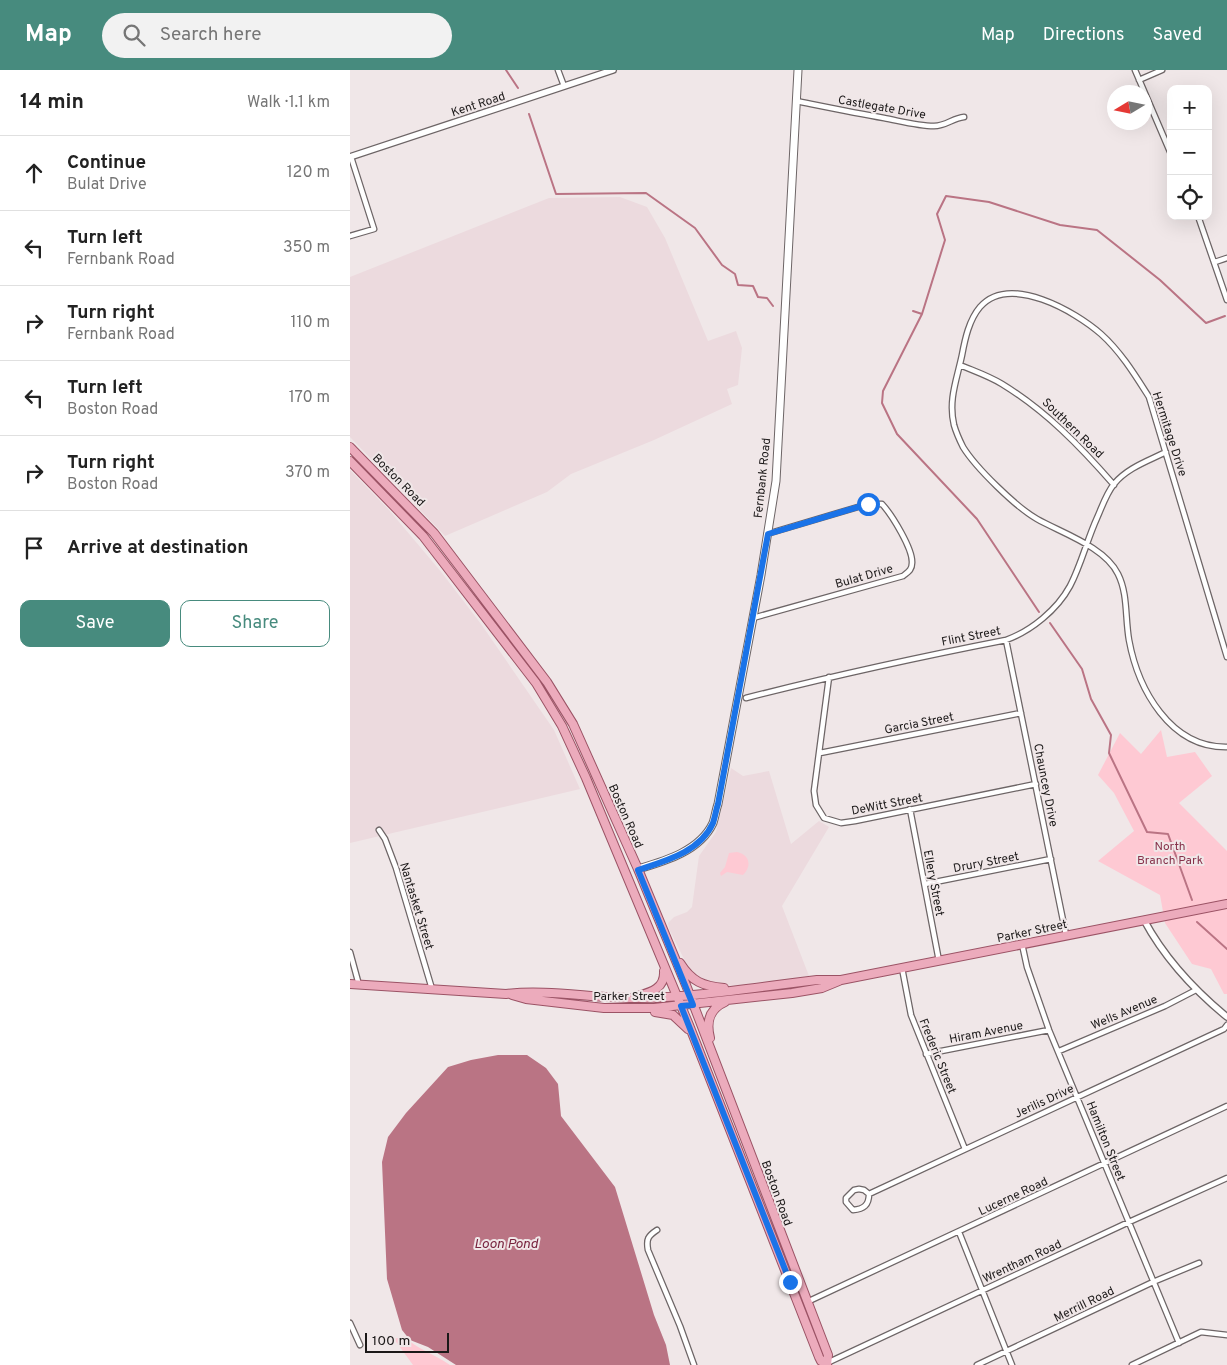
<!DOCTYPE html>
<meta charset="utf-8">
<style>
:root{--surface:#fff;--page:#f2f2f2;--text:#222;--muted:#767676;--line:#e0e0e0;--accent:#478b7e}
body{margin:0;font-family:Overpass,sans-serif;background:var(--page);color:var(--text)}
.controls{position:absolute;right:15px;top:15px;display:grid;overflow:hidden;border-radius:10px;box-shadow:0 5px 20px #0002}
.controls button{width:45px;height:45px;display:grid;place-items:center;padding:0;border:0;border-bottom:1px solid var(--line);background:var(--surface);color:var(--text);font:25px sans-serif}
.compass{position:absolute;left:757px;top:15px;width:45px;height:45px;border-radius:50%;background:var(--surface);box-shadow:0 5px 20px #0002;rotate:260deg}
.scale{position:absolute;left:15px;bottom:12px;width:84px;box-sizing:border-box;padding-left:5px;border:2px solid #1b1818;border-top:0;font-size:14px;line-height:18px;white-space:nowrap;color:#1b1818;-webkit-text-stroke:4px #f0e7e8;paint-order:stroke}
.stop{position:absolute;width:15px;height:15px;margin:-11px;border:4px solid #1a73e8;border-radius:50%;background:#fff}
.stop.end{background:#1a73e8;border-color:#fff;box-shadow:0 1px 5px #0008}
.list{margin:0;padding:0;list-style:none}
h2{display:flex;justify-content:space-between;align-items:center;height:65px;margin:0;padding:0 20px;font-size:21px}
h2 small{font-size:16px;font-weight:400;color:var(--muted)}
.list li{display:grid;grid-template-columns:32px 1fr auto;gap:15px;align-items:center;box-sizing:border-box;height:75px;padding:0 20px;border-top:1px solid var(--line)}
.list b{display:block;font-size:19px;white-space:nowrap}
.list p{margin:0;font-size:16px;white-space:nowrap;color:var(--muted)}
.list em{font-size:16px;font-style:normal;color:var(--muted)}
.actions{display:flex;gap:10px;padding:15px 20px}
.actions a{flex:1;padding:11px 0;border:1px solid var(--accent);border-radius:10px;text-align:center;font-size:18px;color:var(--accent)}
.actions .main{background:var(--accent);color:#fff}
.icon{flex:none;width:28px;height:28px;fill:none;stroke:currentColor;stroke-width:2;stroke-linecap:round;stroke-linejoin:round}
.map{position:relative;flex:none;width:877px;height:1295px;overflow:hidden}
header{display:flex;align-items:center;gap:30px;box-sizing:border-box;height:70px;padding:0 25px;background:var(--accent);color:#fff}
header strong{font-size:24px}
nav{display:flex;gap:28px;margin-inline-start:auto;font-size:18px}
.search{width:350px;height:45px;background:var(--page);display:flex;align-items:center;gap:12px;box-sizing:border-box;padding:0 18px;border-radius:28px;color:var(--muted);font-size:19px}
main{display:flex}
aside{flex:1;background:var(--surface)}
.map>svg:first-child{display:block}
.built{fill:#ecdade}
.green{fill:#fec9d3}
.water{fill:#ba7484}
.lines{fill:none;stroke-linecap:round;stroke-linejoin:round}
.stream{stroke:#ba7484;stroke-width:2}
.minor-casing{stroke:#6d6566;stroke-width:7}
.tertiary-casing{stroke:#6d6566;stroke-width:8}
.secondary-casing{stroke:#6d6566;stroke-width:9}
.primary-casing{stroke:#9b5365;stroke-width:10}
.minor{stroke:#fff;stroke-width:4.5}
.tertiary{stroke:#fff;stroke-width:5.5}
.secondary{stroke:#fff;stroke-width:7}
.primary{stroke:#ecabbc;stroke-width:8}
.route{stroke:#1a73e8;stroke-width:6}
.labels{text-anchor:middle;stroke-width:4;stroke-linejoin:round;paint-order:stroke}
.street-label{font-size:12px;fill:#1b1818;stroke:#f0e7e8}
.park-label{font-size:12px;fill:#87324b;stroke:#f0e7e8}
.water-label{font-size:14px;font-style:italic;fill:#78233e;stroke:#f0e7e8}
</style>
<header>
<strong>Map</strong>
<div class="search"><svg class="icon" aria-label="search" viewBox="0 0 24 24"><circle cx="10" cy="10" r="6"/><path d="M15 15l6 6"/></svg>Search here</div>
<nav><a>Map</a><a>Directions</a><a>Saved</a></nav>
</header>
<main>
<aside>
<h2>14 min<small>Walk · 1.1 km</small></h2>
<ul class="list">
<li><svg class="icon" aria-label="ahead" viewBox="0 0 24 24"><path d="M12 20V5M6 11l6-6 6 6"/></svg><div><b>Continue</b><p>Bulat Drive</p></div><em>120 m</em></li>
<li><svg class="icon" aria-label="left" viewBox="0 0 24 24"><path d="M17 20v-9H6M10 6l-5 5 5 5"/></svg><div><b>Turn left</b><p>Fernbank Road</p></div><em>350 m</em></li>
<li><svg class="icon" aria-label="right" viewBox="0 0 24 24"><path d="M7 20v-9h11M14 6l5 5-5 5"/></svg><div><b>Turn right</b><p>Fernbank Road</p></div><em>110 m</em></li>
<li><svg class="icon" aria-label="left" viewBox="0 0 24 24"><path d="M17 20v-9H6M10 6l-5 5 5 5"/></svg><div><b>Turn left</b><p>Boston Road</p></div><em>170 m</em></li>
<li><svg class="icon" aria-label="right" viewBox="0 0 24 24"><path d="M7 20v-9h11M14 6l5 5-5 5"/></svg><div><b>Turn right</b><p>Boston Road</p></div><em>370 m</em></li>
<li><svg class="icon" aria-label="arrive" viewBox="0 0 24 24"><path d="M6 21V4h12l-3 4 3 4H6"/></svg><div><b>Arrive at destination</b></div></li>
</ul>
<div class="actions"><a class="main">Save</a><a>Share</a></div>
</aside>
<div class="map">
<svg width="877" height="1295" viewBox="0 0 877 1295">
<rect width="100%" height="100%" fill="#f0e7e8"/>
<!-- built -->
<path class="built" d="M270,127l27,10 18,31 43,103 28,-10 6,17 -4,37 -11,4 5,15 -78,36 -83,34 -24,18 -102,44 -95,-99v-160l199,-79z
M0,400l39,40 53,63 39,51 73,106 26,59 -230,54z
M381,698l12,8 26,-5 22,73 28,-23 10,6 -47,79 27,70 -72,11 -27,-5 -14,-7 -10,-12 -17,-34 -1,-6 6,-6 13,-5 5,-5 7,-51 17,-24z"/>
<!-- green -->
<path class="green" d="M811,660l6,27 28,-5 17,24 -33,27 48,48v143h-3l-13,-25 -19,-5 -27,-41 -5,-28 -62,-34 36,-30 -20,-38 -16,-18 22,-42 21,21z
M387,782c13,3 15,14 6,23l-16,-3 -6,4 -1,-3 5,-6 4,-14z
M54,1266c12,13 31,18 46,29h-37l-19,-26z"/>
<!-- water -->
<path class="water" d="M148,985h29l19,13 12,16 3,32 54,71 39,128 12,30 4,20h-214l-28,-18 -18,-7 -8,-10 -15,-51 -5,-117 6,-25 18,-24 42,-46 23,-7z"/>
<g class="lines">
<!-- stream -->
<path class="stream" d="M156,0l12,18
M179,44l27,80 90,-1 49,35 27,37 13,9 3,11 15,1 5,11 9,1 6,8
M563,241l9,3
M689,542l-62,-93 -80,-85 -15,-31 1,-12 39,-77 23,-74 -8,-26 9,-18 43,6 71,23 37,5 63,50 46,43 19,-7
M700,553l32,46 9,30 20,36 -2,18 38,79 21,2 24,66
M847,852l30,27"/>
<!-- minor casing -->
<g class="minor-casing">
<path id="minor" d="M208,0l6,16
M785,0l36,84
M789,10l23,-10
M446,31c30,6 59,12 88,17 16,3 34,8 50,8 12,0 19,-8 30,-9
M848,146l29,84
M0,166l24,-7 -23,-72
M865,192l12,-4
M610,295c14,6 29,11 42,19 44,27 78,62 112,101
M403,548l150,-42c5,-4 9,-6 9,-13 1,-14 -20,-48 -30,-59h-14l-101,30
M656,570l60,295
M877,587l-78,-260c-14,-22 -28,-45 -48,-63 -25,-22 -91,-61 -121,-27 -11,13 -15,32 -18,48 -5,24 -14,45 -8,70 2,7 6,16 9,22 13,21 53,60 74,72 25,14 68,28 81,55 10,20 7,43 11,66 9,49 41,108 98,107
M479,607l-15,114 2,14 8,13 17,5 14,-2 181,-37
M396,628c86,-22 173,-41 260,-58 25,-9 51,-30 64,-54 11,-21 17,-46 27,-68 5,-11 9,-24 17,-34 13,-16 34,-23 52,-32
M470,683l201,-40
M560,739l29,152
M29,760l6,9 11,29 36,121
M575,814l126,-25
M672,874l5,23 22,63 130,313
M0,882l9,33
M552,898l9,47 54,134
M709,981l106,-45 31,-16
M576,984l123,-24
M509,1119l5,1 5,4c0,11 -5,15 -16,16l-7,-8v-4l8,-8z
M519,1124l355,-165 3,-4
M307,1160c-9,6 -11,9 -9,20l32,76 14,39
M609,1162l53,133
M457,1232l420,-196
M0,1253l10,22
M477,1293l302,-141 98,-44
M627,1295l176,-83 46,-19
M782,1295l69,-33 26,3"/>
</g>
<!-- tertiary casing -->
<g class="tertiary-casing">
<path id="tertiary" d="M0,87l263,-87
M794,850c21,39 49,69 83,97"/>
</g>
<!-- secondary casing -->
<g class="secondary-casing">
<path id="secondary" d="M288,799c27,-8 62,-18 75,-46 2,-6 3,-13 5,-19l43,-229 15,-94 22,-411"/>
</g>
<!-- primary casing -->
<g class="primary-casing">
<path id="primary" d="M0,377l84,86 113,149 26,42 65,145 48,116 142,370 -1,10
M0,391l73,75 113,147 26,43 24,52 103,247 130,332 2,4 5,2
M330,893c12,19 23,23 44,25
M0,914l156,10c44,-5 89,5 133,4 59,-1 119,-11 178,-18h24l386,-76
M162,925l14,4 78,9h50l138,-15 30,-5 17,-7
M288,926c14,-4 27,-8 26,-25
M305,942l18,3 15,14
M360,968c-4,-16 -1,-29 15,-36"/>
</g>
<!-- minor -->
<use href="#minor" class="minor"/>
<!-- tertiary -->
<use href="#tertiary" class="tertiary"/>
<!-- secondary -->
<use href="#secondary" class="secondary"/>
<!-- primary -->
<use href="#primary" class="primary"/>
</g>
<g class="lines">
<!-- route -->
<path class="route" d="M440,1212l-109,-276 12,-1 -55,-135c27,-9 62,-18 75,-47 2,-6 3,-13 5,-19l50,-270 100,-30"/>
</g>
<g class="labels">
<!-- street labels -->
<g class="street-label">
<text transform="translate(128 34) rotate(-18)" y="4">Kent Road</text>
<text transform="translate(532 37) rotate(10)" y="4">Castlegate Drive</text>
<text transform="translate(723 358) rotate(44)" y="4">Southern Road</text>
<text transform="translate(820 364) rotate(72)" y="4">Hermitage Drive</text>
<text transform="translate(412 408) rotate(-84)" y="4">Fernbank Road</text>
<text transform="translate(49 410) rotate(45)" y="4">Boston Road</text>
<text transform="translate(514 506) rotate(-16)" y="4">Bulat Drive</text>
<text transform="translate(621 566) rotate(-11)" y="4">Flint Street</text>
<text transform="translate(569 653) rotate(-11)" y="4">Garcia Street</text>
<text transform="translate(696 715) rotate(79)" y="4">Chauncey Drive</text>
<text transform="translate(537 734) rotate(-11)" y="4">DeWitt Street</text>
<text transform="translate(276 746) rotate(66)" y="4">Boston Road</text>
<text transform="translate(636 792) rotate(-11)" y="4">Drury Street</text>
<text transform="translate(584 813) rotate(79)" y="4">Ellery Street</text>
<text transform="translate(67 836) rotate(73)" y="4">Nantasket Street</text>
<text transform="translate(682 861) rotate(-12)" y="4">Parker Street</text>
<text x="279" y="930">Parker Street</text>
<text transform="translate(774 942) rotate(-23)" y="4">Wells Avenue</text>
<text transform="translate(636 962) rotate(-11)" y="4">Hiram Avenue</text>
<text transform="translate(588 986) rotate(68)" y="4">Frederic Street</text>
<text transform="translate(694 1031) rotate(-25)" y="4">Jerilis Drive</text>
<text transform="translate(756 1071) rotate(68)" y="4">Hamilton Street</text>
<text transform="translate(427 1123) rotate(70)" y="4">Boston Road</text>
<text transform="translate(663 1126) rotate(-25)" y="4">Lucerne Road</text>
<text transform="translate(672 1191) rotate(-25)" y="4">Wrentham Road</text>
<text transform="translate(734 1234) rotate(-26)" y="4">Merrill Road</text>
</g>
<!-- park labels -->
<g class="park-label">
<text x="820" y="780">North<tspan x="820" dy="14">Branch Park</tspan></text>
</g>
<!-- water labels -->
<g class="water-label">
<text x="156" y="1178">Loon Pond</text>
</g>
</g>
</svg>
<div class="controls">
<button>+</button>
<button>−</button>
<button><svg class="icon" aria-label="locate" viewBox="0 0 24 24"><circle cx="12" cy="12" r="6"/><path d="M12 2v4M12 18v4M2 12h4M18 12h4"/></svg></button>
</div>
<svg class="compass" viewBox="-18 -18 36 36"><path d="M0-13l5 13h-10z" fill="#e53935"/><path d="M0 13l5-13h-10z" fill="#767676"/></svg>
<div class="scale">100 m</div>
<div class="stop" style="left:518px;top:434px"></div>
<div class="stop end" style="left:440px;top:1212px"></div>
</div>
</main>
